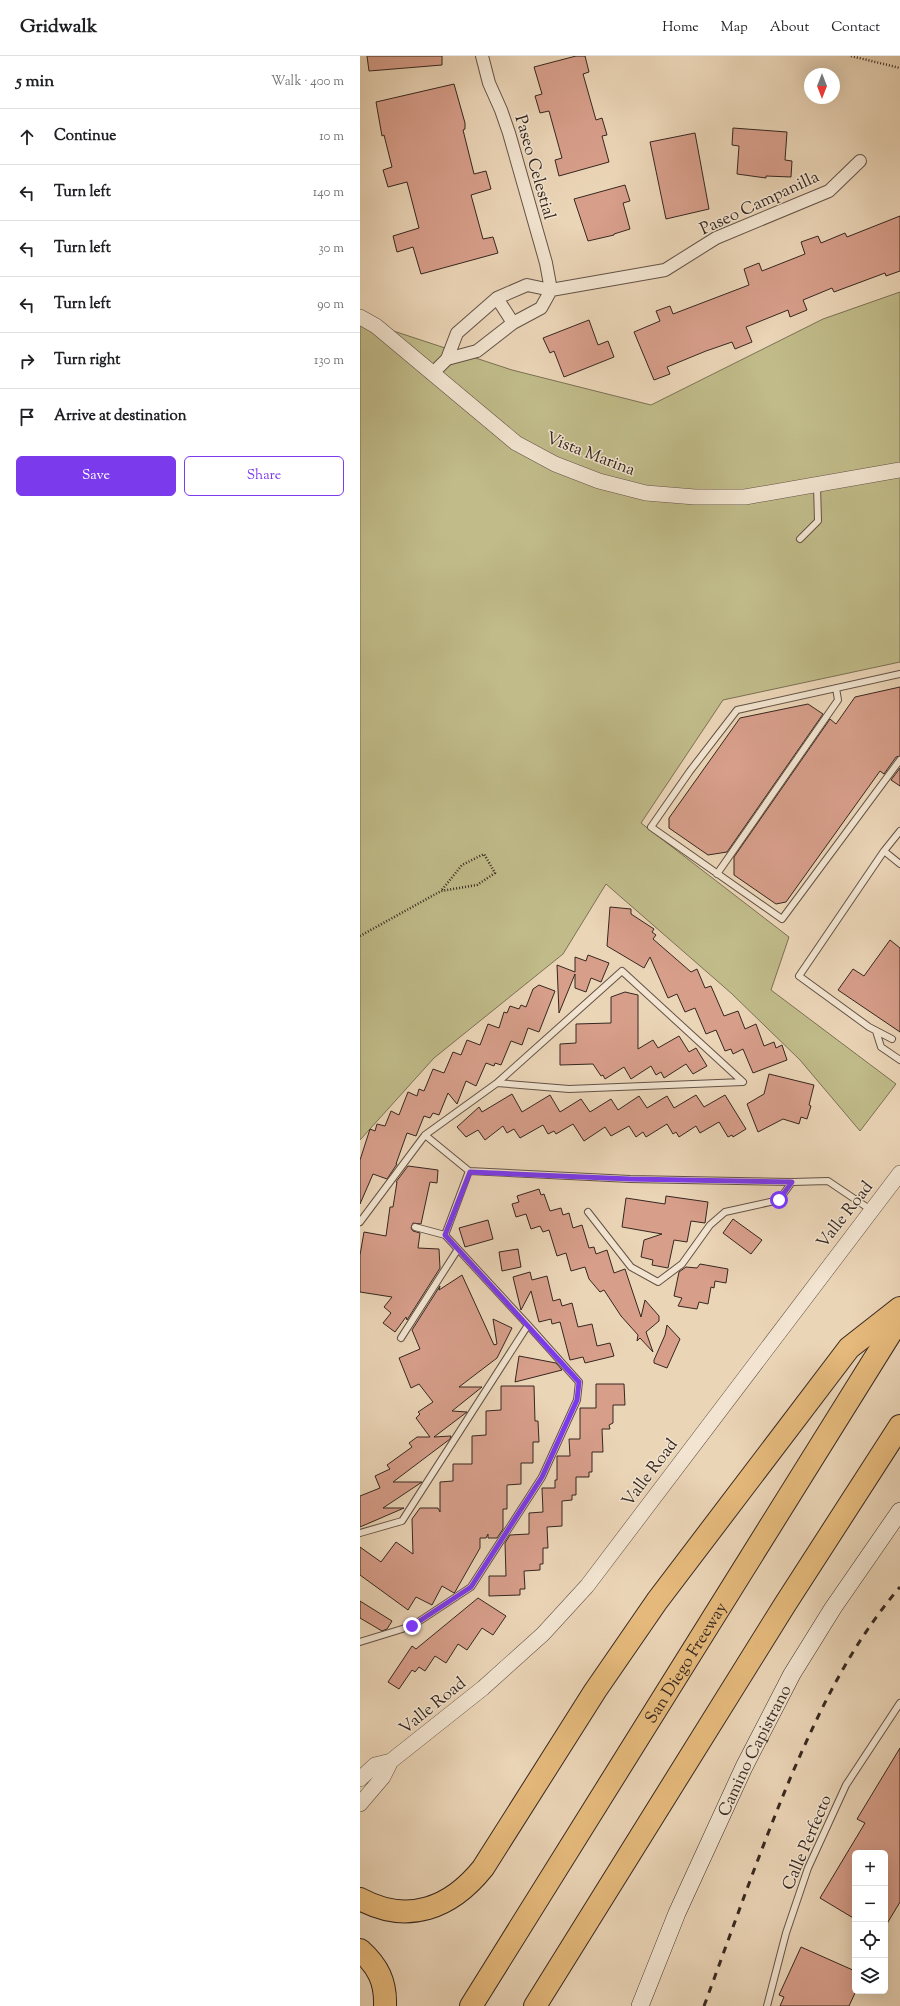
<!DOCTYPE html>
<meta charset="utf-8">
<style>
:root{--surface:#fff;--page:#f2f2f2;--text:#202124;--muted:#757577;--line:#e0e0e0;--accent:#7c3aed}
body{margin:0;font-family:"Sorts Mill Goudy",serif;background:var(--page);color:var(--text)}
.controls{position:absolute;right:12px;bottom:12px;display:grid;overflow:hidden;border-radius:6px;box-shadow:0 4px 16px #0002}
.controls button{width:36px;height:36px;display:grid;place-items:center;padding:0;border:0;border-bottom:1px solid var(--line);background:var(--surface);color:var(--text);font:20px sans-serif}
.compass{position:absolute;left:444px;top:12px;width:36px;height:36px;border-radius:50%;background:var(--surface);box-shadow:0 4px 16px #0002;rotate:180deg}
.stop{position:absolute;width:12px;height:12px;margin:-9px;border:3px solid #7c3aed;border-radius:50%;background:#fff}
.stop.end{background:#7c3aed;border-color:#fff;box-shadow:0 1px 4px #0008}
.list{margin:0;padding:0;list-style:none}
h2{display:flex;justify-content:space-between;align-items:center;height:52px;margin:0;padding:0 16px;font-size:17px}
h2 small{font-size:13px;font-weight:400;color:var(--muted)}
.list li{display:grid;grid-template-columns:26px 1fr auto;gap:12px;align-items:center;box-sizing:border-box;height:56px;padding:0 16px;border-top:1px solid var(--line)}
.list b{display:block;font-size:15px;white-space:nowrap}
.list em{font-size:13px;font-style:normal;color:var(--muted)}
.actions{display:flex;gap:8px;padding:12px 16px}
.actions a{flex:1;padding:9px 0;border:1px solid var(--accent);border-radius:6px;text-align:center;font-size:14px;color:var(--accent)}
.actions .main{background:var(--accent);color:#fff}
.icon{flex:none;width:22px;height:22px;fill:none;stroke:currentColor;stroke-width:2;stroke-linecap:round;stroke-linejoin:round}
.map{position:relative;flex:none;width:540px;height:1950px;overflow:hidden}
header{display:flex;align-items:center;gap:24px;box-sizing:border-box;height:56px;padding:0 20px;background:var(--surface);border-bottom:1px solid var(--line)}
header strong{font-size:19px}
nav{display:flex;gap:22px;margin-inline-start:auto;font-size:14px}
main{display:flex}
aside{flex:1;background:var(--surface)}
.map>svg:first-child{display:block}
.green{fill:#c0bb89;stroke:#7b7154}
.building{fill:#d79e8a;stroke:#362720}
.lines{fill:none;stroke-linecap:round;stroke-linejoin:round}
.service-casing{stroke:#635246;stroke-width:8}
.minor-casing{stroke:#635246;stroke-width:14}
.tertiary-casing{stroke:#635246;stroke-width:16}
.secondary-casing{stroke:#362720;stroke-width:18}
.motorway-casing{stroke:#362720;stroke-width:24}
.path{stroke:#362720;stroke-width:2.5;stroke-dasharray:1 2;stroke-linecap:butt}
.service{stroke:#f2e4d0;stroke-width:6}
.minor{stroke:#f2e4d0;stroke-width:12}
.tertiary{stroke:#f2e4d0;stroke-width:15}
.secondary{stroke:#f2e4d0;stroke-width:17}
.motorway{stroke:#e6ba7c;stroke-width:22}
.rail{stroke:#362720;stroke-width:3;stroke-dasharray:7 7;stroke-linecap:butt}
.route{stroke:#7c3aed;stroke-width:5}
.labels{text-anchor:middle;stroke-width:3;stroke-linejoin:round;paint-order:stroke}
.street-label{font-size:17px;fill:#362720;stroke:#f2e4d0}
</style>
<header>
<strong>Gridwalk</strong>
<nav><a>Home</a><a>Map</a><a>About</a><a>Contact</a></nav>
</header>
<main>
<aside>
<h2>5 min<small>Walk · 400 m</small></h2>
<ul class="list">
<li><svg class="icon" aria-label="ahead" viewBox="0 0 24 24"><path d="M12 20V5M6 11l6-6 6 6"/></svg><div><b>Continue</b></div><em>10 m</em></li>
<li><svg class="icon" aria-label="left" viewBox="0 0 24 24"><path d="M17 20v-9H6M10 6l-5 5 5 5"/></svg><div><b>Turn left</b></div><em>140 m</em></li>
<li><svg class="icon" aria-label="left" viewBox="0 0 24 24"><path d="M17 20v-9H6M10 6l-5 5 5 5"/></svg><div><b>Turn left</b></div><em>30 m</em></li>
<li><svg class="icon" aria-label="left" viewBox="0 0 24 24"><path d="M17 20v-9H6M10 6l-5 5 5 5"/></svg><div><b>Turn left</b></div><em>90 m</em></li>
<li><svg class="icon" aria-label="right" viewBox="0 0 24 24"><path d="M7 20v-9h11M14 6l5 5-5 5"/></svg><div><b>Turn right</b></div><em>130 m</em></li>
<li><svg class="icon" aria-label="arrive" viewBox="0 0 24 24"><path d="M6 21V4h12l-3 4 3 4H6"/></svg><div><b>Arrive at destination</b></div></li>
</ul>
<div class="actions"><a class="main">Save</a><a>Share</a></div>
</aside>
<div class="map">
<svg width="540" height="1950" viewBox="0 0 540 1950">
<rect width="100%" height="100%" fill="#ebd5b7"/>
<filter id="stains"><feTurbulence type="fractalNoise" baseFrequency=".005" numOctaves="4"/><feColorMatrix values="0 0 0 0 .2 0 0 0 0 .09 0 0 0 0 .02 0 0 0 .5 -.17"/></filter>
<radialGradient id="worn" r=".72"><stop offset=".6" stop-color="#630" stop-opacity="0"/><stop offset="1" stop-color="#630" stop-opacity=".3"/></radialGradient>
<!-- green -->
<path class="green" d="M540,236v370l-177,38 -82,123 148,114 -18,53 125,94 -36,47 -60,-71 -69,-67 -125,-109 -43,70 -129,104 -74,82v-820l152,50 139,35 172,-86z"/>
<!-- building -->
<path class="building" d="M7,0h75v9l-73,6z
M216,0h9l4,16 -6,2 13,46 6,-2 5,17 -5,1 7,26 -50,14 -4,-16 7,-2 -13,-47 -9,2 -5,-17 7,-2 -8,-27z
M94,28l11,39v6l-2,1 11,44 12,-3 5,18 -20,6 12,44 10,-2 5,16 -77,21 -8,-27 -16,5 -4,-16 26,-8 -12,-46 -19,5 -5,-17 9,-3 -8,-32 -2,1 -6,-34z
M373,72l54,4 -2,28 7,1 -1,16 -25,-1v2l-29,-4 2,-28 -7,-1z
M335,77l14,76 -43,10 -16,-77z
M265,129l5,16 -7,2 7,26 -16,5v1l-26,6 -14,-42z
M540,160v55l-14,5 -1,-3 -51,19 -2,-4 -29,12 4,10 -17,7 -2,-7 -42,17 6,15 -17,7 -3,-7 -26,9 -39,16 3,7 -16,6 -20,-48 26,-11 -4,-10 14,-5 3,8 76,-29 -5,-16 15,-6 3,8 43,-17 -4,-12 17,-6 3,7 24,-10 2,4z
M229,264l9,25 10,-4 6,16 -50,20 -10,-26 -4,2 -7,-15z
M540,631v69l-4,1 -12,17 -4,-3 -94,131 -10,2 -42,-29v-18l96,-138 6,5 19,-27z
M448,648l15,10 -96,138 -19,3 -39,-27v-10l71,-100z
M540,712v18l-9,-6z
M250,851l21,2v5l23,15 -2,3 4,3 -3,4 38,33 6,-3 8,19 6,-2 13,30 14,-5 7,18 11,-5 8,22 10,-4 2,6 6,-3 5,15 -34,13 -10,-24 -10,5 -2,-5 -6,2 -9,-21 -10,4 -11,-26 -10,4 -8,-18 -9,4 -18,-41 -6,11 -37,-22z
M530,884l10,8v84l-62,-42 15,-21 11,7z
M228,899l21,8 -8,19 -10,-4 -5,14 -11,-4v-14l-16,39 -2,-48 18,7v-15l11,4z
M179,929l16,6 -16,41 -11,-4 -6,17 -11,-4 -10,24 -6,-2 -1,3 -8,-3 -10,23 -10,-5 -9,23 -9,-11 -9,22 -6,-2 -3,5 -6,-2 -8,20 -9,-3 -11,31h1l-10,15 -14,-5 -13,30v-44l10,-31 5,2 2,-7 8,2 6,-15 8,4 9,-23 9,4 2,-7 5,2 9,-22 11,4 9,-21 8,3 6,-15 13,5 8,-21 11,4 5,-16 3,1 3,-7 9,3 2,-4 5,2 7,-18z
M265,936l13,3v54l15,-9 5,8 21,-12 10,16 7,-4 11,18 -14,8 -7,-10 -22,14 -3,-6 -5,3 -5,-9 -20,13 -7,-12 -19,12 -2,-4 -2,1 -8,-12 -33,1v-21l16,-1v-19l35,-1v-26z
M409,1018l45,11 -5,20 2,1 -4,13 -6,-2 -2,7 -16,-5 -25,13 -11,-28 17,-10z
M152,1038l10,18 28,-17 10,17 21,-13 9,13 21,-13 7,11 21,-14 8,12 20,-12 7,12 22,-13 8,12 21,-12 21,34 -13,8 -1,-2 -4,2 -9,-15 -19,11 -4,-7 -17,11 -3,-5 -3,2 -6,-10 -21,13 -3,-5 -7,5 -7,-11 -18,10 -6,-9 -21,14 -11,-17 -17,10 -2,-3 -6,3 -5,-9 -23,13 -6,-9 -7,4 -4,-7 -18,14 -7,-10 -12,7 -9,-10 22,-20 3,5z
M48,1110l30,4 -1,13 -7,-1 -9,42 -8,-1 -2,5 2,3 7,2 -2,15 21,1 1,19 -33,52 -1,-3 -11,15 -12,-9 8,-10 -7,-6 8,-10 -32,-5v-37l4,-23 22,4 4,-29h3l4,-25h-1z
M179,1133l2,6 3,-1 6,17 11,-3 2,7 6,-2 4,15 9,-3 7,23 5,-1 2,7 11,-4 7,23 11,-4 16,48 4,-17 14,16v5l-13,11 7,20 -13,-14 -3,3 1,-6 -17,-19 -17,-26 -4,2 -11,-13 -4,-12 -14,4 -5,-18 -9,3 -8,-26 -6,2 -3,-6 -9,3 -5,-15 -10,3 -4,-13 7,-2 -2,-6z
M306,1140l42,6 -3,21 -14,-2 -4,21 -13,-2 -6,28 -16,-3 1,-5 -12,-3 3,-17 18,-6 -40,-7 4,-29 39,6z
M373,1163l29,21 -11,14 -28,-21z
M128,1164l5,19 -28,8 -6,-19z
M158,1193l3,18 -19,4 -3,-19z
M340,1208l28,5 -2,14 -11,-2 -1,7 -3,-1 -3,17 -9,-2 -2,7 -19,-3 4,-8 -8,-2 5,-24 7,-5 11,1z
M170,1216l2,8 15,-4 6,25 7,-2 2,7 10,-3 6,24 14,-3 5,22 13,-3 4,13 -29,7 -2,-6 -13,3 -10,-38 -8,2 -1,-5 -12,3 -8,-31 -10,19 -8,-33z
M102,1219l32,70 3,-1 -4,-25 19,9 -15,30 -38,29h23l-30,24 15,1 -33,25 17,-1 -1,3 -57,43h29l-39,26h21l-44,19v-31l20,-8 -5,-12 15,-7 -3,-4 25,-18 -3,-4 8,-6h13l-14,-19 4,-4 -2,-2 15,-10 -14,-18 -8,4 -12,-30 21,-9 -8,-19 28,-44 -1,4z
M307,1269l13,14 -13,29 -13,-5v-3l11,-25z
M159,1300l37,7 6,7 -47,12z
M236,1328h28l1,21h-12v18l-4,2 1,4h-8l1,23h-11v20h-3v5h-13v18h-4v5l-10,1v25l-15,1 1,21h-5v16h-3v6l-16,1 1,18h-5v6l-31,1v-20h17l-1,-33 5,-8 19,-1v-21l14,-1 -1,-24h13v-8h2v-24h13l-1,-17h11v-31h16z
M141,1330h33l1,35h3l1,21h-6v21h-12v21l-14,1v24h-4v20l-6,9h-9v-4l-2,4h-6v10l-25,44 -1,1 -12,-7 -10,19 -16,-8 -8,13 -48,-35v-28l21,15 15,-20 17,12 -1,-35 8,-11h18l2,4v-30l13,-1v-17h19v-28l14,-1v-24l15,-1z
M118,1542l28,18 -13,19 -11,-7 -15,22 -9,-6 -12,19 -11,-7 -10,15 -6,-4 -4,5 -3,-2 -13,19 -11,-7 24,-36 4,3z
M0,1545l32,20 -5,8 -5,2 -22,-13z
M540,1692v154l-15,25v-74h-30v66l-35,-21 45,-75 -8,-4z
M441,1891l54,24v22l-6,13h-69l4,-9 -5,-2z"/>
<g class="lines">
<!-- service casing -->
<g class="service-casing">
<path id="service" d="M440,483l18,-18 -1,-36
M540,618l-163,36 -47,61 -39,56 131,92 118,-159
M524,795l16,13
M357,818l121,-174 -2,-12
M262,915l121,111 -174,7 -72,-6z
M516,975l5,16 19,13
M532,983l-23,-12 -70,-51 85,-125 16,-20
M65,1079l44,36
M228,1156l43,55 27,15 24,-18 28,-39 15,-13 54,-12 13,-18
M0,1166l65,-87 72,-52
M55,1171l30,8 24,-64 161,8 162,3 36,-1 43,29
M85,1179l83,90
M41,1282l57,-89
M0,1477l42,-12 126,-196 51,57 -2,18 -35,77 -71,110 -59,39 -52,16
M407,1950l19,-73 22,-65 38,-83 54,-82"/>
</g>
<!-- minor casing -->
<g class="minor-casing">
<path id="minor" d="M122,0l7,27 12,27 8,23 37,130 5,27
M137,242l16,25
M87,303l30,-8 36,-28 28,-15 10,-18
M72,318l15,-15 10,-26 40,-35 30,-13 24,5 114,-20 51,-32 113,-47 31,-30"/>
</g>
<!-- tertiary casing -->
<g class="tertiary-casing">
<path id="tertiary" d="M0,261l16,9 140,117 39,21 44,17 47,12 49,4h50l155,-27
M0,1723l15,-14 16,-4
M0,1748l23,-27 8,-16 92,-73 60,-54 44,-48 313,-413"/>
</g>
<!-- secondary casing -->
<g class="secondary-casing">
<g id="secondary">
<path id="s1" d="M280,1950l37,-93 67,-146 48,-93 41,-66 67,-97"/>
</g>
</g>
<!-- motorway casing -->
<g class="motorway-casing">
<g id="motorway">
<path d="M0,1843c48,26 91,9 123,-31l112,-177 62,-90 192,-253 51,-40"/>
<path d="M0,1894c18,16 26,32 25,56"/>
<path id="s2" d="M111,1950l429,-688"/>
<path d="M175,1950l249,-400 116,-180"/>
</g>
</g>
<!-- path -->
<path class="path" d="M491,0l49,12
M0,880l81,-45 36,-6 18,-12 -11,-19 -22,11 -21,26"/>
<!-- service -->
<use href="#service" class="service"/>
<!-- minor -->
<use href="#minor" class="minor"/>
<!-- tertiary -->
<use href="#tertiary" class="tertiary"/>
<!-- secondary -->
<use href="#secondary" class="secondary"/>
<!-- motorway -->
<use href="#motorway" class="motorway"/>
<!-- rail -->
<path class="rail" d="M344,1950c29,-78 56,-156 88,-232 29,-67 60,-131 108,-187"/>
</g>
<g class="lines">
<!-- route -->
<path class="route" d="M52,1570l59,-39 71,-110 35,-77 2,-18 -134,-147 25,-63 160,7 162,3 -13,18"/>
</g>
<g class="labels">
<!-- street labels -->
<g class="street-label">
<text transform="translate(176 111) rotate(74)" y="6">Paseo Celestial</text>
<text transform="translate(399 146) rotate(-25)" y="6">Paseo Campanilla</text>
<text transform="translate(231 397) rotate(21)" y="6">Vista Marina</text>
<text transform="translate(484 1158) rotate(-52)" y="6">Valle Road</text>
<text transform="translate(289 1416) rotate(-53)" y="6">Valle Road</text>
<text dy="6" stroke="none"><textPath href="#s2" startOffset="405">San Diego Freeway</textPath></text>
<text transform="translate(72 1649) rotate(-39)" y="6">Valle Road</text>
<text dy="6" stroke="none"><textPath href="#s1" startOffset="280">Camino Capistrano</textPath></text>
<text transform="translate(446 1786) rotate(-67)" y="6">Calle Perfecto</text>
</g>
</g>
<rect width="100%" height="100%" filter="url(#stains)"/>
<rect width="100%" height="100%" fill="url(#worn)"/>
</svg>
<div class="controls">
<button>+</button>
<button>−</button>
<button><svg class="icon" aria-label="locate" viewBox="0 0 24 24"><circle cx="12" cy="12" r="6"/><path d="M12 2v4M12 18v4M2 12h4M18 12h4"/></svg></button>
<button><svg class="icon" aria-label="layers" viewBox="0 0 24 24"><path d="M12 4l9 5-9 5-9-5zM3 14l9 5 9-5"/></svg></button>
</div>
<svg class="compass" viewBox="-18 -18 36 36"><path d="M0-13l5 13h-10z" fill="#e53935"/><path d="M0 13l5-13h-10z" fill="#757577"/></svg>
<div class="stop" style="left:419px;top:1144px"></div>
<div class="stop end" style="left:52px;top:1570px"></div>
</div>
</main>
